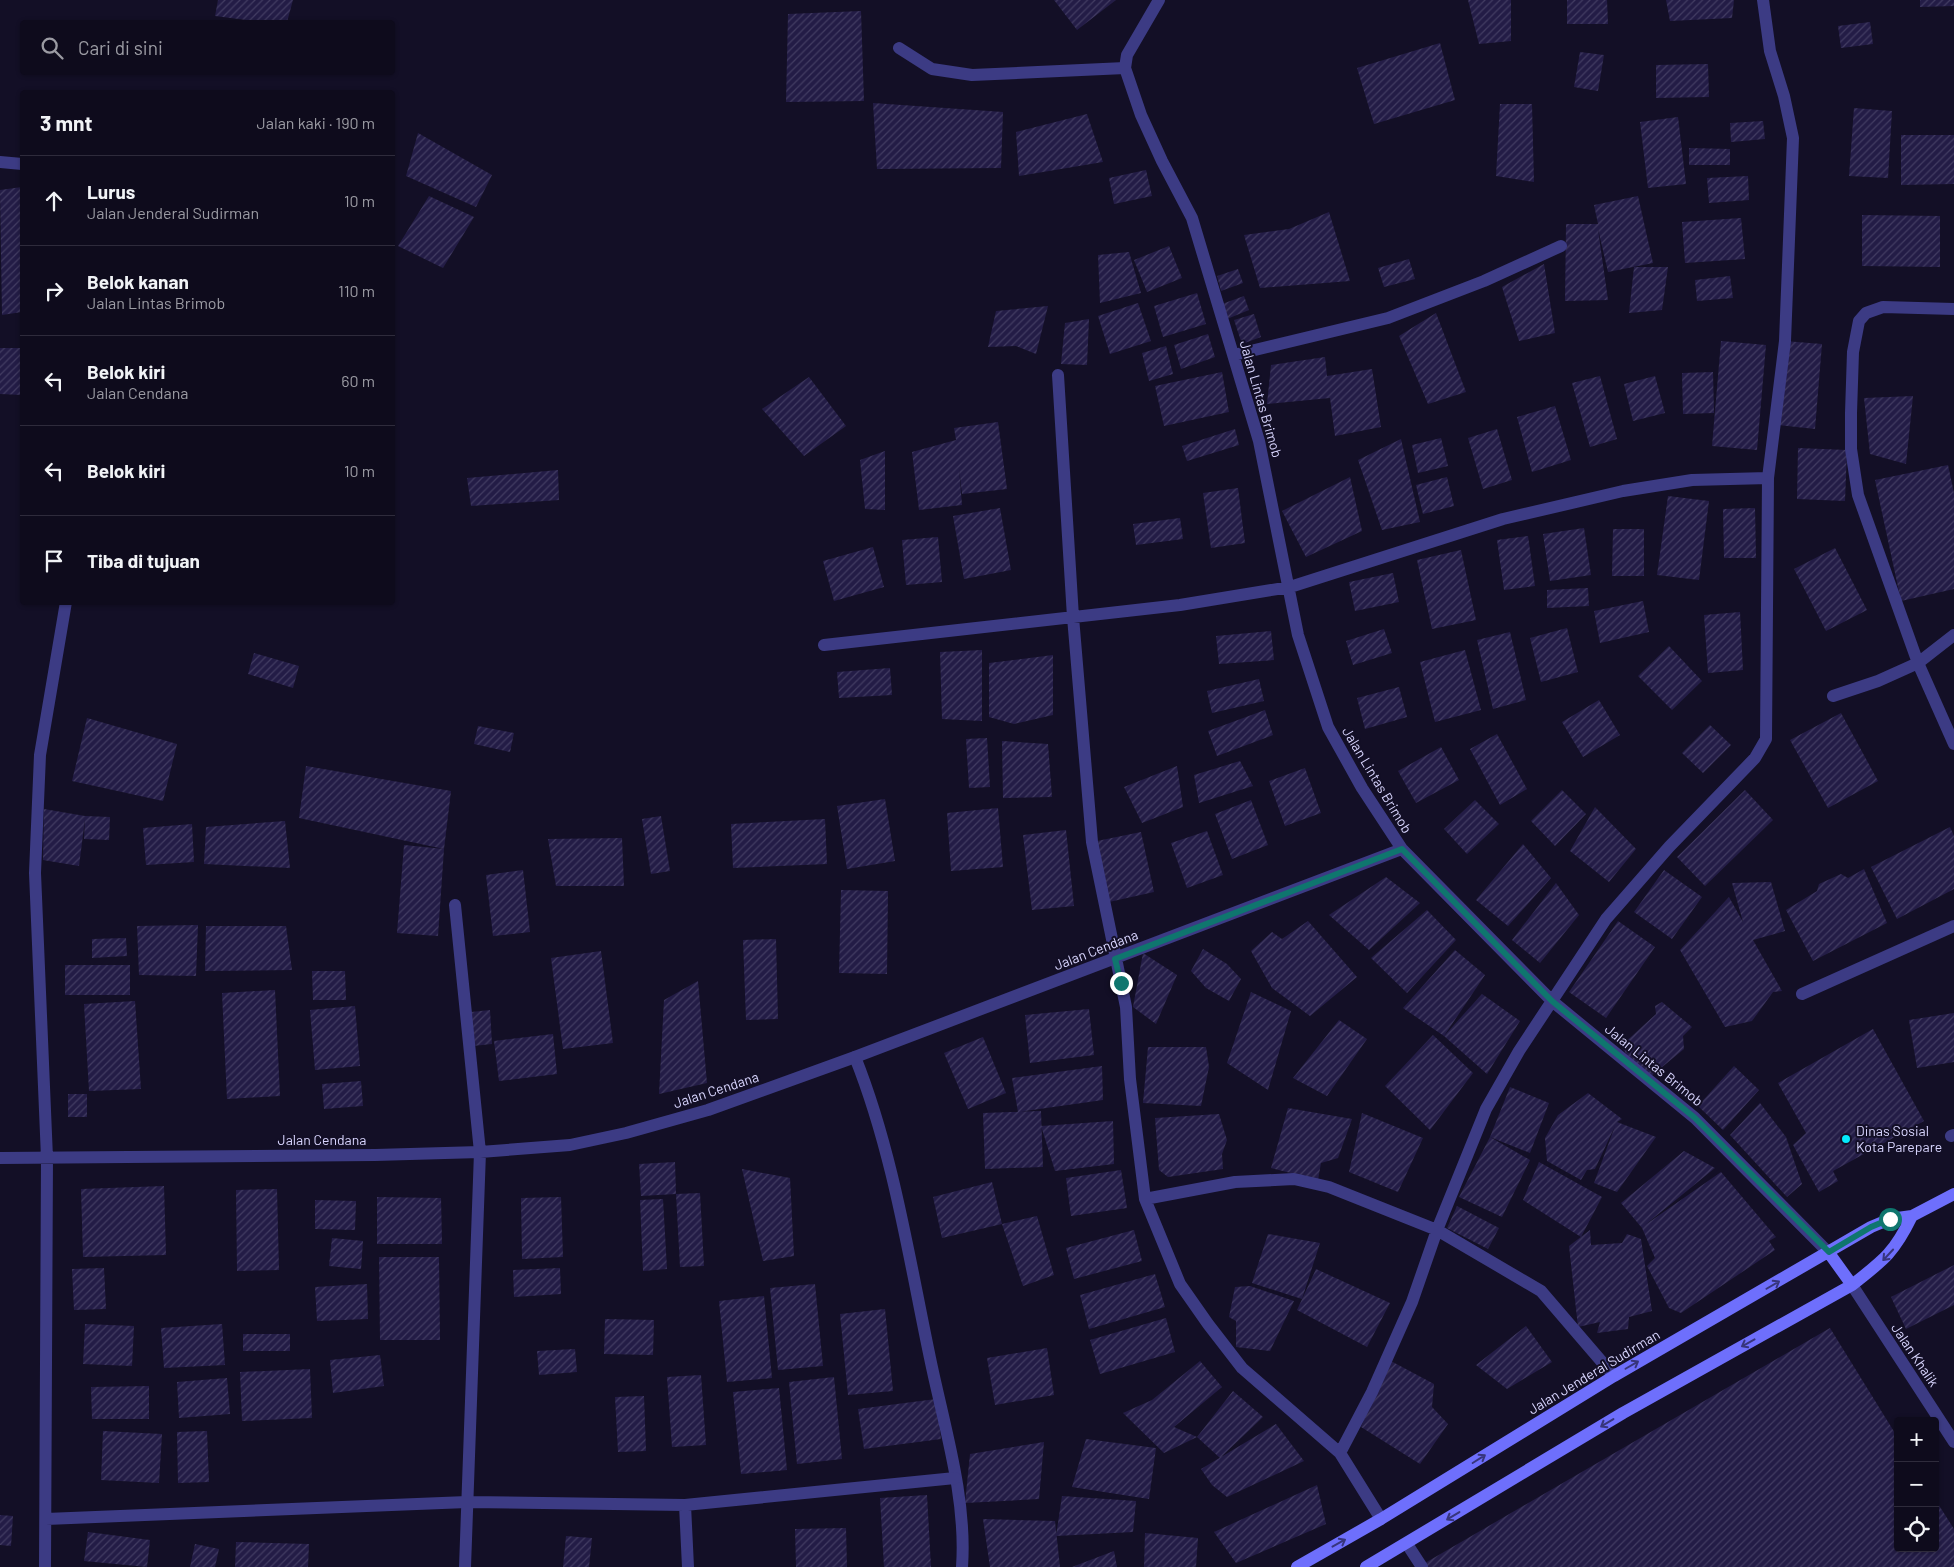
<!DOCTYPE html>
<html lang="id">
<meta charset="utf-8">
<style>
:root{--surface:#0e0b1c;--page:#171425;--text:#f1f3f6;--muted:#9b9ba3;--line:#2e2b3b}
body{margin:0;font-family:Barlow,sans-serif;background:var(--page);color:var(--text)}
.controls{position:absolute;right:15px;bottom:15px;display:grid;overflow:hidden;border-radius:5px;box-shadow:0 1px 4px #0004}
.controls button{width:45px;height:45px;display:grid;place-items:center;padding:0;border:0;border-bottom:1px solid var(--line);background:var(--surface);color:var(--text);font:25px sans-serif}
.stop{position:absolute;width:15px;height:15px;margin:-11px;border:4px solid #0f766e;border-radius:50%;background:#fff}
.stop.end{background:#0f766e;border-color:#fff;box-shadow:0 1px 5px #0008}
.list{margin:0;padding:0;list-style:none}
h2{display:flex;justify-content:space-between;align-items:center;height:65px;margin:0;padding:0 20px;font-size:21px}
h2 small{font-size:16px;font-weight:400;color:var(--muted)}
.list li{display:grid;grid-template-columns:32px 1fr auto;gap:15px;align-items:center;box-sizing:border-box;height:90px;padding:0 20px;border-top:1px solid var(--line)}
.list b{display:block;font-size:19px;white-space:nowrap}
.list p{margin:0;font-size:16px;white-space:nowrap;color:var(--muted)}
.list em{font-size:16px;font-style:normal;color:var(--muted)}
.icon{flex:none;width:28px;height:28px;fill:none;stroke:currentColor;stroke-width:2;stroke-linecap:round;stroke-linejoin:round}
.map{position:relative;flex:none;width:1954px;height:1567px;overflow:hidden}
.search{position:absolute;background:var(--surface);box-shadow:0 1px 4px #0004;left:20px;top:20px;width:375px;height:55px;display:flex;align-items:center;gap:12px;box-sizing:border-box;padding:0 18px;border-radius:5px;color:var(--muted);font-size:19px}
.panel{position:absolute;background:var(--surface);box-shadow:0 1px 4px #0004;left:20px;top:90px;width:375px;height:515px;border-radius:5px}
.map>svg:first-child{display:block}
.building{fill:url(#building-hatch)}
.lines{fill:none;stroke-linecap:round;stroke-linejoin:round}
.lane{stroke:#3c3b84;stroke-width:12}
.street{stroke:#3c3b84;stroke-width:12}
.secondary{stroke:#6e6ffc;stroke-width:12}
.oneway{stroke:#37357c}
.route{stroke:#0f766e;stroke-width:6}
.poi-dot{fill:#04eafb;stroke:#130f26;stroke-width:2}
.labels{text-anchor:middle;stroke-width:4;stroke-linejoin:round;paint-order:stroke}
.street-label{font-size:14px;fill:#d8d5fe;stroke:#130f26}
.poi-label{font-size:14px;fill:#d8d5fe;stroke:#130f26;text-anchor:start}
</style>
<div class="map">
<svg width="1954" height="1567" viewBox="0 0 1954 1567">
<defs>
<pattern id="building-hatch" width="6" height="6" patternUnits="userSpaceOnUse" patternTransform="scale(1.25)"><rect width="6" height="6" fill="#231c46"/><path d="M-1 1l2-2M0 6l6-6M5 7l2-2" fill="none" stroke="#423c62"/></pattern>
</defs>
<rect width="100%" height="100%" fill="#130f26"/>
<!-- building -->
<path class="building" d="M218,0h75l-6,22h-24l-48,-6z
M1054,0h62l-39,30z
M1468,0h43v41l-32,3z
M1567,0h40l1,24h-41z
M1666,0h68l-2,18 -62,3z
M1920,0h34v6l-34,1z
M861,11l3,90 -78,1 2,-88z
M1870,22l3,22 -32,4 -3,-22z
M1440,43l15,57 -81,24 -17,-56z
M1580,52l24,3 -6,36 -24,-4z
M1708,64l1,33 -53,1v-33z
M873,103l130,9 -2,56 -124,1z
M1500,104h32l2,78 -38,-6z
M1854,108l38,3 -4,67 -39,-2z
M1087,114l16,48 -84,14 -3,-44z
M1678,117l8,67 -38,4 -8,-66z
M1763,121l2,18 -34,3 -1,-19z
M418,133l74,42 -16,32 -70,-31z
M1901,135h53v49l-53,1z
M1689,148l41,1v16h-41z
M1146,170l6,26 -38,8 -5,-26z
M1748,176l1,24 -40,3 -2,-25z
M22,187v125l-20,3 -2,-125z
M429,196l45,21 -31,51 -45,-22z
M1638,196l15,67 -45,9 -10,-43 10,71 -43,1 1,-77h32l-4,-19z
M1329,212l21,69 -90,7 -16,-53 45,-6z
M1862,215l78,1v51l-78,-1z
M1741,218l4,41 -60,4 -3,-41z
M1169,246l13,32 -35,14 -13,-32z
M1129,252l12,41 -41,10 -2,-48z
M1409,259l6,20 -31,8 -6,-19z
M1544,264l11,69 -36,8 -17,-54z
M1634,267h34l-6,43 -33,3z
M1238,269l5,14 -22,8 -4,-15z
M1730,276l3,22 -36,3 -2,-21z
M1197,293l9,31 -43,13 -9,-31z
M1244,296l5,14 -22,9 -5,-15z
M1138,303l13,38 -41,13 -12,-38z
M1048,306l-12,48 -20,-8 -28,1 8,-36z
M1436,313l30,79 -38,12 -29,-68z
M1254,314l7,23 -19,7 -8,-24z
M1089,319l-2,46 -26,-1 4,-41z
M1208,334l7,23 -34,12 -7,-24z
M1721,341l45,4 -9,105 -45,-4z
M1785,341l37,3 -7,85 -38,-4z
M1166,346l7,28 -24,7 -7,-28z
M0,348h22v47l-22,-1z
M1325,357l2,19 45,-7 9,58 -46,9 -5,-38 -63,6 4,-39z
M1222,372l7,40 -65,14 -9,-40z
M1713,372l1,41 -31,1 -1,-41z
M1600,376l17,63 -27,8 -18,-64z
M1655,376l10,37 -32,8 -9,-37z
M809,377l37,49 -42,30 -42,-47z
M1913,396l-7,68 -36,-10 -6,-56z
M1555,406l16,54 -39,12 -15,-55z
M998,422l9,67 -45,5 -3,-26 3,37 -43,5 -7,-58 44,-12 -2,-12z
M1235,429l4,16 -52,16 -5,-15z
M1497,429l15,51 -29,9 -15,-51z
M1441,438l7,28 -30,7 -6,-28z
M1401,439l19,83 -38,8 -24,-70z
M1798,448l49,2 -2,51 -48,-2z
M885,451v59l-20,-1 -5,-49z
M1948,465l6,28v96l-53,12 -26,-121z
M558,470l1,30 -88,6 -4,-28z
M1350,477l12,54 -56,26 -24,-46z
M1447,477l7,29 -31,8 -7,-29z
M1238,488l7,55 -34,5 -8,-55z
M1668,496l41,5 -10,79 -42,-5z
M1000,508l11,62 -47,9 -11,-63z
M1755,508l1,50h-32l-1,-49z
M1180,518l3,21 -47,6 -3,-21z
M1584,528l7,47 -41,6 -7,-47z
M1613,529h31v47h-32z
M1528,536l7,50 -31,4 -7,-50z
M938,537l4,45 -36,3 -4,-45z
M873,547l11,40 -50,14 -11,-40z
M1835,548l32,62 -41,21 -32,-62z
M1461,550l15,70 -44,9 -15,-69z
M1393,573l6,29 -44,9 -6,-29z
M1588,588l1,18 -42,2v-18z
M1643,601l6,31 -49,11 -6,-32z
M1740,612l3,58 -35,3 -4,-58z
M1567,628l11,44 -37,10 -11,-44z
M1384,629l8,24 -39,12 -7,-24z
M1271,631l3,29 -55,4 -3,-28z
M1510,632l16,68 -33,9 -16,-69z
M1669,646l33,35 -30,29 -34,-34z
M982,650v71l-40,-2 -2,-67z
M1465,650l16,60 -46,12 -15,-60z
M254,653l45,13 -6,22 -45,-14z
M1053,655v60l-39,9 -25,-7v-54z
M890,668l2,27 -53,3 -2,-26z
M1259,679l5,22 -52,12 -5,-22z
M1399,687l8,30 -42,12 -8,-31z
M1599,700l21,35 -37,22 -21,-35z
M1265,710l8,25 -56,21 -9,-25z
M1841,713l37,68 -50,27 -38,-68z
M87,718l90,26 -14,57 -91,-20z
M1710,725l21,20 -28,28 -21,-20z
M478,726l36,7 -4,19 -36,-8z
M1497,734l30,55 -27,16 -30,-56z
M987,738l3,49 -21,1 -3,-49z
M1002,741l46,3 4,53 -49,1z
M1441,747l18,33 -43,23 -18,-32z
M1240,761l13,25 -54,17 -5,-28z
M306,766l145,25 -7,58 -145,-31z
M1177,766l6,41 -41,16 -18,-36z
M1305,768l16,45 -36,13 -16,-45z
M1562,790l24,24 -31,32 -24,-25z
M1745,790l28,30 -68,66 -28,-29z
M885,799l10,62 -48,8 -10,-63z
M1251,800l17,45 -36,14 -17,-45z
M1475,800l24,24 -32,30 -23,-25z
M1595,807l41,42 -27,33 -39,-31z
M998,808l5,59 -52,4 -4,-58z
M44,809l41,7 25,1 -1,23 -25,-1 1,-20 -6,47 -36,-6z
M661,816l9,55 -19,3 -9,-55z
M825,819l2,45 -94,4 -2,-44z
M285,821l5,47 -86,-4 2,-37z
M192,824l2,38 -48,3 -3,-37z
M1950,827l4,9v53l-57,30 -26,-52z
M1066,830l8,76 -42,4 -9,-75z
M1207,831l16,44 -36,13 -16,-45z
M1141,832l13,60 -45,10 -12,-61z
M622,838l2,48h-68l-8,-47z
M1523,844l28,34 -43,48 -32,-26z
M404,845l40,4 -6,87 -41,-3z
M1864,869l23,54 -74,38 -27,-51 31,-19 2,-7 22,-10 7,4z
M523,870l7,62 -37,4 -7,-61z
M1664,870l38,27 -30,42 -38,-27z
M1386,877l34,26 -51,47 -40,-35z
M1771,882l14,49 -32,9 29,51 -9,1 -21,29 -27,6 -45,-77 49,-53 14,25 -11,-39z
M1556,883l23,32 -39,48 -28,-23z
M841,890l47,1 -1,83 -48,-1z
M1427,910l29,30 -49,53 -36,-35z
M1308,921l49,56 -47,39 -38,-28 -21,-37 21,-19 10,7z
M1618,921l37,26 -49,71 -37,-26z
M198,925l-2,51 -57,-1 -2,-49z
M206,926h80l6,44 -87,1z
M126,938l1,18 -35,2v-19z
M776,939l2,80 -32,1 -3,-80z
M1203,949l24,15 14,15 -12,22 -23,-13 -15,-17z
M1455,950l30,25 -41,61 -41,-28z
M601,951l12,92 -50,6 -12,-91z
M1143,953l34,22 -21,49 -23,-17z
M65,965h65v30h-65z
M312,971h33l1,29h-33z
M698,981l9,102 -48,11 5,-94z
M275,990l5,106 -53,3 -5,-106z
M1251,992l40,19 -23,79 -41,-27z
M1482,994l38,27 -33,53 -43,-38z
M135,1001l6,88 -52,2 -5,-87z
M1662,1002l30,25 -9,9 1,13 -34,28 -16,-12 -13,-19 35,-32 -1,-8z
M355,1006l5,60 -45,4 -5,-60z
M1089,1009l5,46 -64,8 -5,-48z
M490,1010l2,34 -19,2 -2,-34z
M1954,1013v49l-37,6 -8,-48z
M1339,1020l28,19 -40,57 -34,-18z
M1873,1029l51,92 -91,50 5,10 -19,11 -26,-47 13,-12 -28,-50z
M553,1034l4,40 -58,7 -5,-40z
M1433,1035l40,38 -43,57 -45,-44z
M983,1037l23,56 -38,16 -24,-56z
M1148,1047h58l3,20 -8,39 -58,-3z
M1102,1066l1,34 -85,12 -6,-34z
M1734,1066l25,24 -36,40 -25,-24z
M361,1081l2,25 -39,3 -2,-25z
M1510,1087l39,16 -19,50 -40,-16z
M1588,1093l34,26 -5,3 39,15 -39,55 -23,-9 21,-57 -20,43 -8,1 -6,10 -34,-19 -2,-23 13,-23z
M68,1094h19v23h-19z
M1760,1103l26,34 16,47 -15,13 -57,-62z
M1288,1108l64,11 -14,39 -17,5 -3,17 -47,-12z
M1041,1111l2,56 -58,2 -2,-56z
M1362,1113l61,25 -25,54 -49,-20z
M1219,1114l8,26 -5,14 1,15 -55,8 -9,-7 -4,-52z
M1113,1121l1,43 -59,7 -14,-45z
M1490,1137l40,23 -28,57 -43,-20z
M1684,1151l31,17 -70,57 76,-53 55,65 -7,4 6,9 -94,63 -12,-5 -22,-42 8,-8 -13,-30 -21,-25z
M675,1162l1,32 -35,2 -2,-32z
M1539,1162l63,35 -21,40 -58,-37z
M742,1169l48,9 4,78 -31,5z
M1121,1170l6,38 -56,8 -5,-38z
M992,1182l10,42 -60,14 -9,-41z
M164,1186l2,69 -83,2 -2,-68z
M277,1189l2,81 -42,1 -1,-81z
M700,1193l4,73 -24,1 -4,-73z
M377,1197l64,1 1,46h-65z
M561,1197l2,60 -41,2 -1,-61z
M663,1199l4,70 -24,2 -3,-71z
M315,1200l41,1 -1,29 -40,-1z
M1457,1206l42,22 -11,21 -41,-21z
M1037,1216l17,59 -31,11 -21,-62z
M1134,1230l8,31 -68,18 -8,-31z
M1590,1230l1,15 31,-2 5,-9 14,5 11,72 -23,6 -1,12 -31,4 3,-11 -22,5 -9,-81z
M1268,1234l52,9 -18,56 -50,-16z
M332,1238l31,3 -2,28 -32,-3z
M379,1257h60l1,83h-60z
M1954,1265v40l-48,24 -15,-32z
M104,1268l2,41 -32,1 -2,-41z
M560,1268l1,26 -47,3 -1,-27z
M1316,1269l74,34 -23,44 -70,-37z
M1155,1274l10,33 -76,22 -9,-34z
M367,1284l1,35 -51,2 -2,-34z
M815,1284l8,82 -45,4 -8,-82z
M1250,1286l44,15 -24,50 -34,-4v-26l-7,-4 6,-30z
M764,1296l8,82 -45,4 -8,-81z
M885,1309l8,82 -45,4 -8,-81z
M1166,1318l9,34 -75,22 -10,-34z
M605,1319l49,1 -1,35 -49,-1z
M85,1324l49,2 -2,40 -49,-2z
M222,1324l3,41 -61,3 -3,-40z
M1526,1326l26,36 -45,27 -31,-24z
M1830,1328l68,110v110h37v-49l19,30v38h-536z
M243,1334h47v17h-47z
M1047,1348l7,47 -59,10 -8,-47z
M575,1349l2,23 -38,3 -2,-24z
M380,1355l4,31 -51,7 -3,-33z
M1389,1360l45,24 -2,23 16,17 -28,40 -59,-37z
M1200,1361l22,26 -48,40 23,10 -33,16 -41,-40 29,-13z
M310,1369l2,49 -70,3 -2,-49z
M701,1375l5,70 -34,2 -5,-70z
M834,1377l8,82 -45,5 -8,-82z
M227,1378l3,36 -51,4 -2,-36z
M149,1386v33h-57l-1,-32z
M779,1388l8,82 -46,4 -8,-82z
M1233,1391l30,26 -43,41 -23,-21z
M644,1396l2,55 -28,1 -3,-55z
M936,1399l5,40 -77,10 -6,-40z
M1276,1424l28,37 -77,36 -15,-12 -11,-16z
M103,1431l59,3 -3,49 -58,-3z
M207,1431l2,51 -31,1 -1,-51z
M1086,1439l70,9 -7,51 -77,-12z
M1044,1442l-5,57 -74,4 5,-49z
M1317,1485l9,39 -90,39 -22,-31z
M927,1495l4,72h-47l-4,-69z
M1062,1496l74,5 -3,31 -77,4z
M0,1515l13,1 -2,30 -11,-1z
M983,1519l72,2 5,46h-70z
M846,1528l1,39h-51l-1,-38z
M88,1532l62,8 -3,27 -63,-6z
M1145,1533l53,5 -2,29h-52z
M566,1536l26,2 -3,29h-26z
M236,1542l73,2 -1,23h-73z
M195,1544l24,5 -4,18h-25z
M1114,1551l3,16h-45z"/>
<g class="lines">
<!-- lane -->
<path class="lane" d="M855,1057c38,95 54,201 75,301 14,68 37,140 32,209"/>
<!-- street -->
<path class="street" d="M1159,0l-32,55 -2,13 16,47 21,46 30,57 67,223 39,194 30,92 34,61 40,61 150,152 143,117 134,135
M899,48l33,21 40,6 153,-7
M0,162l22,2
M1954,309l-71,-2 -17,6 -7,8 -6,31 -2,61v36l7,46 60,168 36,81
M1234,355l154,-37 96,-37 77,-35
M1058,375l15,242 19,225 34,165 4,72 15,120 35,85 28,40 34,44 98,85 41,66
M824,645l356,-40 110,-18 213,-68 120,-28 69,-11 76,-2
M1833,696l45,-15 40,-18 36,-28
M455,905l25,247 -15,415
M1802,994l152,-68
M1951,1136l3,-1
M0,1158l375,-3 105,-3 90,-7 56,-12 82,-23 147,-53 547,-208
M1145,1199l90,-17 59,-3 35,8 108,43 104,61 73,85
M1852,1285l102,157
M1340,1453l32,-61 40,-90 25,-72 49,-121 33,-58 87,-132 63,-72 86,-89 11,-19 2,-261 17,-137 8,-203 -9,-42 -14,-45 -7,-51
M685,1505l270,-27
M46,1519l421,-17 218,3 3,62
M1407,1544l15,23
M45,1567l2,-409 -12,-285 5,-118 26,-153"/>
<!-- secondary -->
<path class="secondary" d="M1829,1253l23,32
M1297,1567l84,-48 233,-143 257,-149 19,-8 22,-3 42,-22
M1366,1567l257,-154 229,-128c32,-25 42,-32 60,-69"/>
</g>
<!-- one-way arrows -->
<defs><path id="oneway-shaft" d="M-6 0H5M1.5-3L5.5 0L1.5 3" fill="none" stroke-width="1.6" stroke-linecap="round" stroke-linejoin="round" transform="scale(1.25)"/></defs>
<g class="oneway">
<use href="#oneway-shaft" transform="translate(1888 1255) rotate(133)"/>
<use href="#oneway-shaft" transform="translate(1773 1285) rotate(-30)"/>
<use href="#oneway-shaft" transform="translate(1748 1343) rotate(151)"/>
<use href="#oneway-shaft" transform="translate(1632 1365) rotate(-30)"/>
<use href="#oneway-shaft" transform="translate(1607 1423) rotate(149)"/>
<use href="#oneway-shaft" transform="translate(1479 1459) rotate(-32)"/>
<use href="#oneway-shaft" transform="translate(1453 1516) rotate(149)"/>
<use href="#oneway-shaft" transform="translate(1339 1543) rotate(-29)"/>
</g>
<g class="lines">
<!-- route -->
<path class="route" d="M1121,983l-6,-24 287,-110 150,152 143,117 134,134 42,-25 19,-8"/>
</g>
<!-- markers -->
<circle class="poi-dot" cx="1846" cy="1139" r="5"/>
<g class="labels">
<!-- street labels -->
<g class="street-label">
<text transform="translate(1261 399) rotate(74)" y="5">Jalan Lintas Brimob</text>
<text transform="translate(1377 780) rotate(59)" y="5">Jalan Lintas Brimob</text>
<text transform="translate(1096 950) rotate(-21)" y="5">Jalan Cendana</text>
<text transform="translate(1654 1065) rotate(39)" y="5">Jalan Lintas Brimob</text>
<text transform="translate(716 1090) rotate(-18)" y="5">Jalan Cendana</text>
<text x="322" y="1145">Jalan Cendana</text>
<text transform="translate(1915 1355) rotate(56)" y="5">Jalan Khalik</text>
<text transform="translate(1594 1372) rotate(-31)" y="5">Jalan Jenderal Sudirman</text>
</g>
<!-- poi labels -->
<g class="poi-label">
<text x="1856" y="1136">Dinas Sosial<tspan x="1856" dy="16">Kota Parepare</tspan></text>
</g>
</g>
</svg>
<div class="controls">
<button>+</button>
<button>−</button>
<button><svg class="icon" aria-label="locate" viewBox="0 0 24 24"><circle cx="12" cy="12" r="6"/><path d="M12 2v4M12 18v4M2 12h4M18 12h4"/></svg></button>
</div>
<div class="stop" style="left:1890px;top:1219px"></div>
<div class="stop end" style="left:1121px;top:983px"></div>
<div class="search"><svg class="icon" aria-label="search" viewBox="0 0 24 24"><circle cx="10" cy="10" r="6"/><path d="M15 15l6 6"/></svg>Cari di sini</div>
<section class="panel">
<h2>3 mnt<small>Jalan kaki · 190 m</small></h2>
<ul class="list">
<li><svg class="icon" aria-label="ahead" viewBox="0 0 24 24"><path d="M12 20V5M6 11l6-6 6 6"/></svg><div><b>Lurus</b><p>Jalan Jenderal Sudirman</p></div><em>10 m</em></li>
<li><svg class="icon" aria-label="right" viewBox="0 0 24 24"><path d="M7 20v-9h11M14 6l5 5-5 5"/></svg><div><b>Belok kanan</b><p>Jalan Lintas Brimob</p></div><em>110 m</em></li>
<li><svg class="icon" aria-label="left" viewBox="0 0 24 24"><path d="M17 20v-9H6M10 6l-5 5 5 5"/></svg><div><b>Belok kiri</b><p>Jalan Cendana</p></div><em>60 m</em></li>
<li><svg class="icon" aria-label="left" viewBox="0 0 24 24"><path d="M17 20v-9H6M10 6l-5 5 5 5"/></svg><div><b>Belok kiri</b></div><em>10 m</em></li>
<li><svg class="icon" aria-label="arrive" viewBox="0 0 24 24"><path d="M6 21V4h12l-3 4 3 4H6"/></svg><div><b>Tiba di tujuan</b></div></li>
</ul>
</section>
</div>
